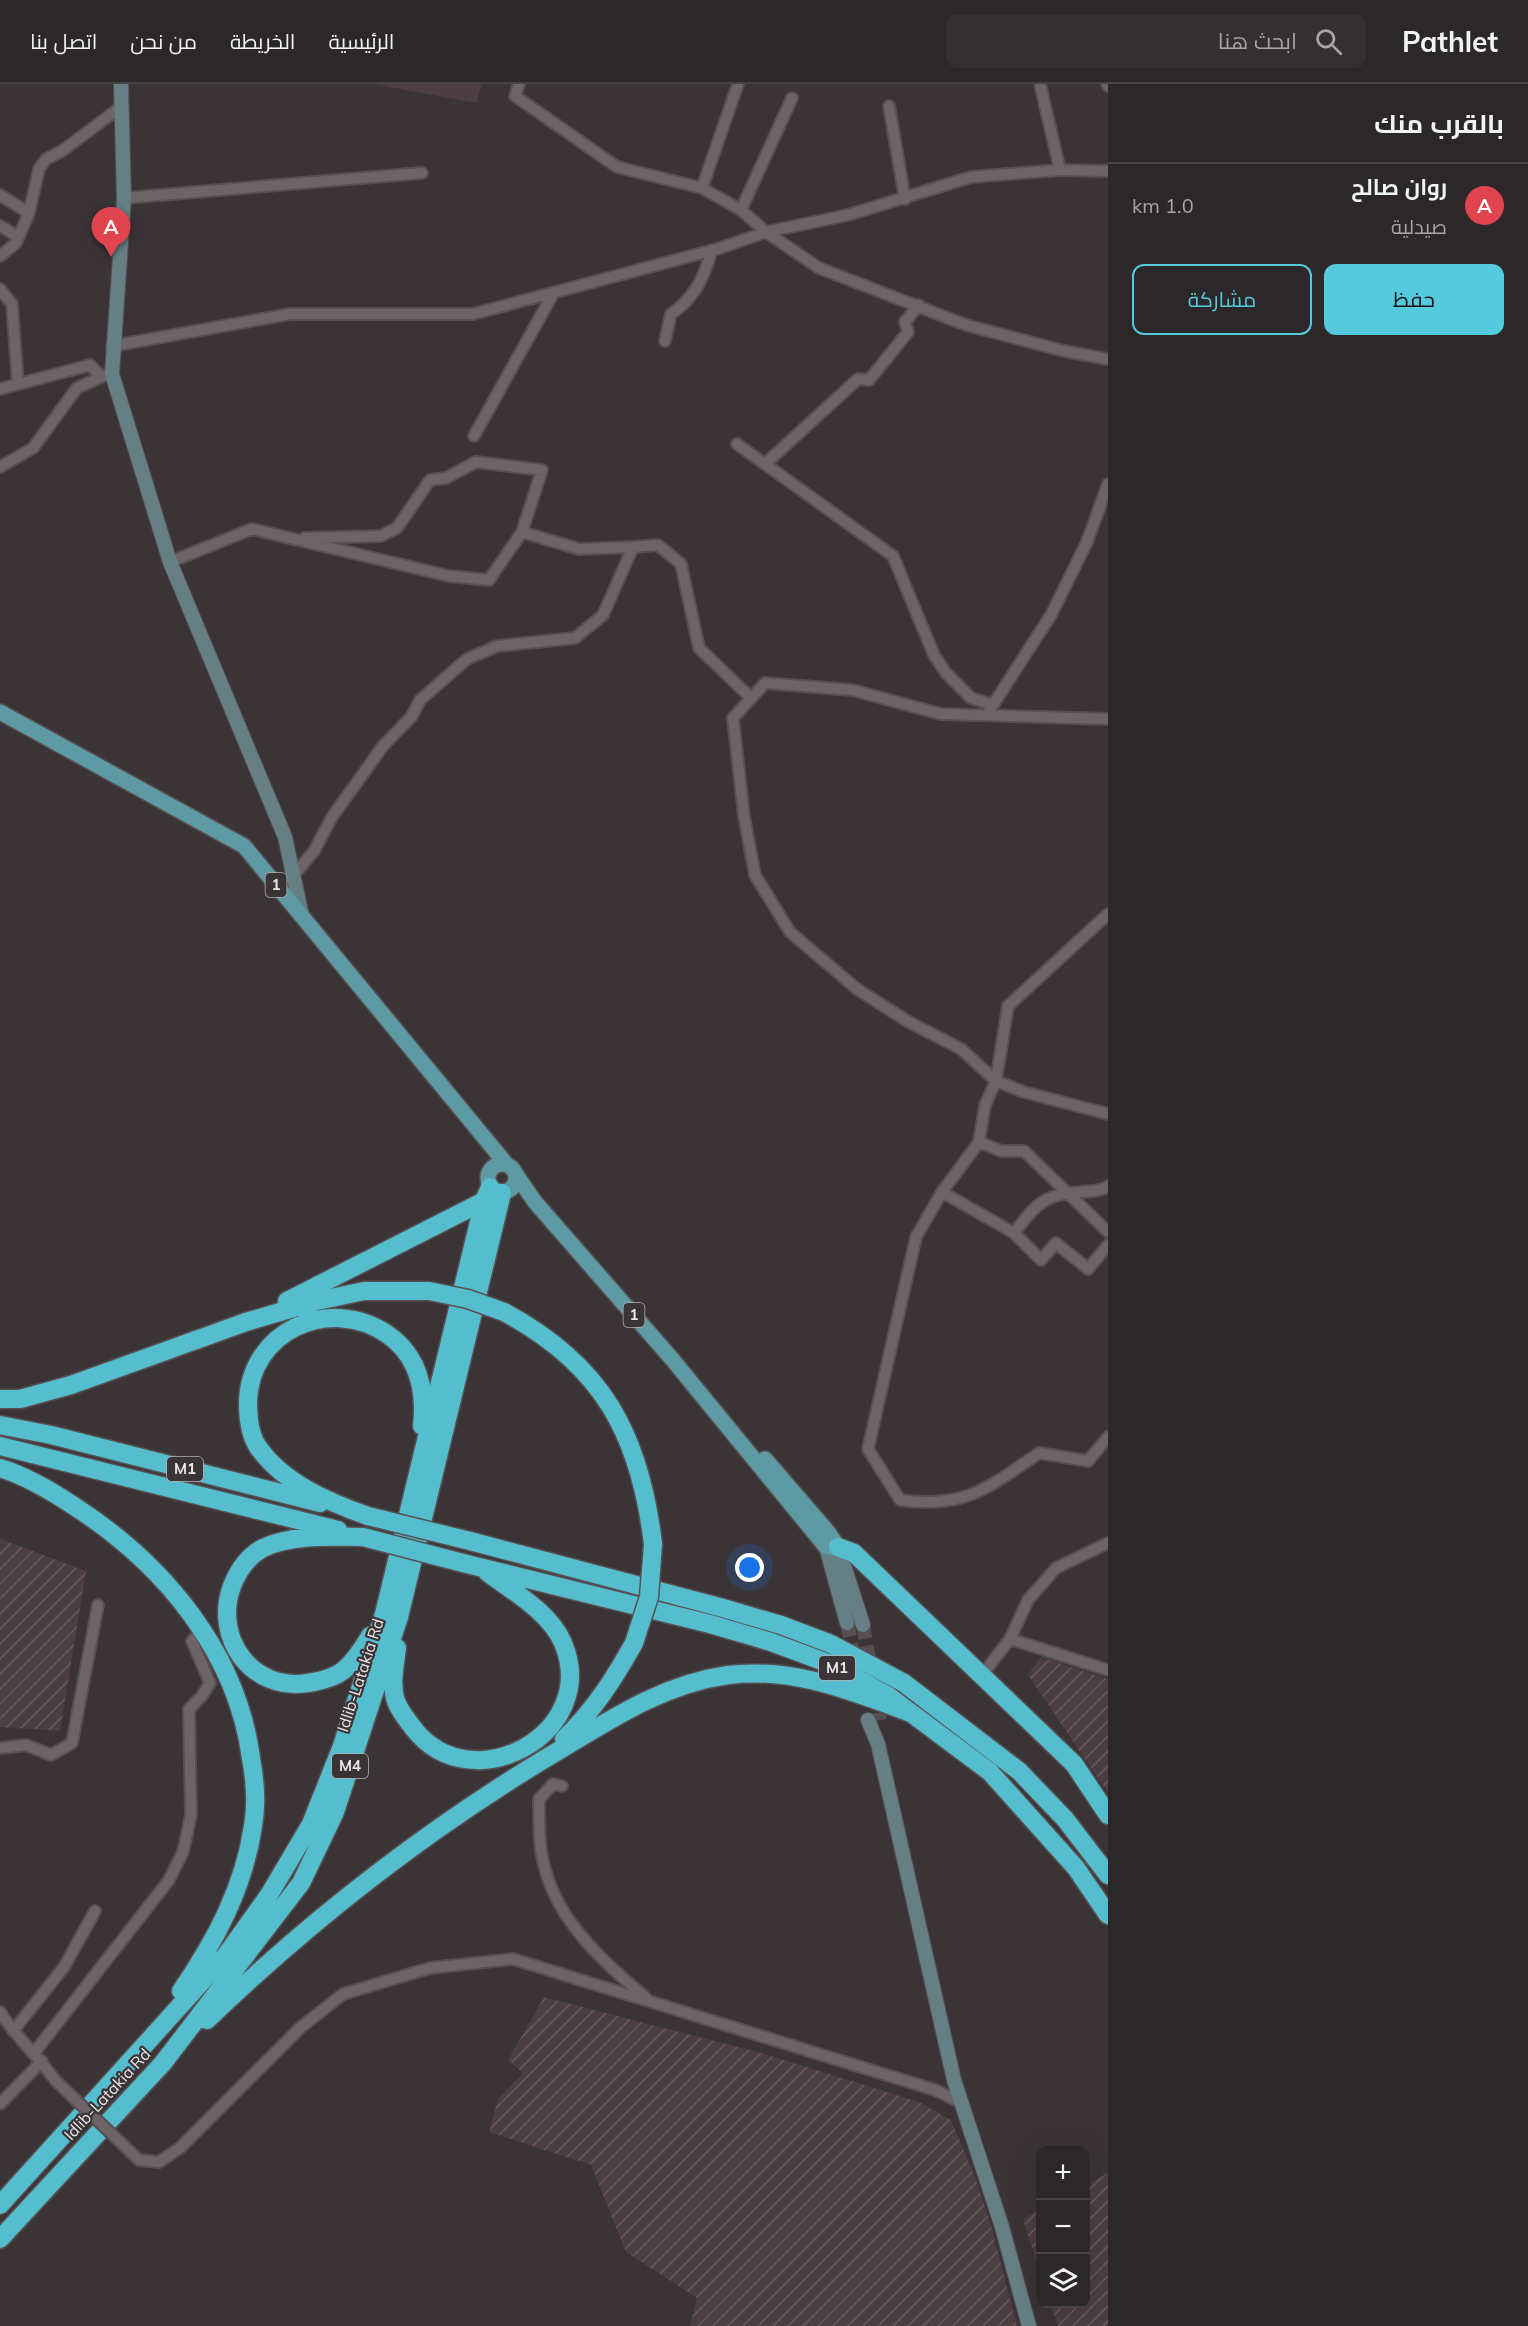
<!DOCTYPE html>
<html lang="ar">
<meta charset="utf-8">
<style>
:root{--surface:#2c2728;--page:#342f30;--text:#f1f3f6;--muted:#a6a5a8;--line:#484445;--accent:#54cadc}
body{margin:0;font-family:Mulish,Cairo,sans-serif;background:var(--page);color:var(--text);direction:rtl}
.controls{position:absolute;right:18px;bottom:18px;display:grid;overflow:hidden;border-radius:12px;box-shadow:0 6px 24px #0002}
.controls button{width:54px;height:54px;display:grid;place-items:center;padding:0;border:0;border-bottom:2px solid var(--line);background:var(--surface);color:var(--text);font:30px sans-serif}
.you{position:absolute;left:750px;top:1484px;width:21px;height:21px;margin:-15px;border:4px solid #fff;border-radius:50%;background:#1a73e8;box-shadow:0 0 0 9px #1a73e833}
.badge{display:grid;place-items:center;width:39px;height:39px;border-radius:50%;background:var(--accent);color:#fff;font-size:20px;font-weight:700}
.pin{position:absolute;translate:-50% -50px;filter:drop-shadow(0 2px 3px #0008)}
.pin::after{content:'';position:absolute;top:32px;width:21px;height:18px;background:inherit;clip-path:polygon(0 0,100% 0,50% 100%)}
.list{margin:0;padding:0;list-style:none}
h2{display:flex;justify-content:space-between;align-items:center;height:78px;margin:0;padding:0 24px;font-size:26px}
h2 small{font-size:20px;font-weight:400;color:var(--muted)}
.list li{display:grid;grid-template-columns:39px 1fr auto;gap:18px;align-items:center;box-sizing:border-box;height:84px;padding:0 24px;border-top:2px solid var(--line)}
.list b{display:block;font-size:22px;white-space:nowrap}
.list p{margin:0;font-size:20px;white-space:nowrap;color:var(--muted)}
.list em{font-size:20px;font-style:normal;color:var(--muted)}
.actions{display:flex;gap:12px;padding:18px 24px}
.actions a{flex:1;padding:14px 0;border:2px solid var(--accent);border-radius:12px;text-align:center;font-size:21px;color:var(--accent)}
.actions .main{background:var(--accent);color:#111}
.icon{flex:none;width:33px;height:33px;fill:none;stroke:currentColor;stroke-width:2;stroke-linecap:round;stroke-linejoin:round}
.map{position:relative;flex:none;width:1108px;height:2242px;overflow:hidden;direction:ltr}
header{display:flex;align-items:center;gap:36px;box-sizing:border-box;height:84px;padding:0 30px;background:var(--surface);border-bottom:2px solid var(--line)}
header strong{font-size:28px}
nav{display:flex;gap:33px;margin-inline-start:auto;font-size:21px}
.search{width:420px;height:54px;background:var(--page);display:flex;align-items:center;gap:15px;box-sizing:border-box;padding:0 21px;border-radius:12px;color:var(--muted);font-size:22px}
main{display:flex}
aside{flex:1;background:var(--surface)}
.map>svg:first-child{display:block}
.built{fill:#4c3e42}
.industrial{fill:url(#industrial-furrows)}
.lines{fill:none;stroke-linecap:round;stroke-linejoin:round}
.secondary-tunnel{stroke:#564f51;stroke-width:14;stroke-dasharray:14 7;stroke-linecap:butt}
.street-casing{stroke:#575052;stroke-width:14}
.secondary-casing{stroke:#575052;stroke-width:16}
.primary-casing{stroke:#575052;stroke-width:18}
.highway-casing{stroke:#575052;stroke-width:21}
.street{stroke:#6c6466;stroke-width:10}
.secondary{stroke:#657f85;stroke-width:14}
.primary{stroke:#5e9aa4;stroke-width:15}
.highway{stroke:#55bece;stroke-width:18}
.street-bridge-casing{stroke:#575052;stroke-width:14;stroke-linecap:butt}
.highway-bridge-casing{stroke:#575052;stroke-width:21;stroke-linecap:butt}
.street-bridge{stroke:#6c6466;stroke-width:10}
.highway-bridge{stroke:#55bece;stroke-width:18}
.labels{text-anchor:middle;stroke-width:4.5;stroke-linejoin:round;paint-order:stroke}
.shield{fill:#3b3436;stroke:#b7b1b3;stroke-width:1.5}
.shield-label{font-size:15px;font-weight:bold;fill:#ece7e8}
.street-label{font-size:16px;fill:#ece7e8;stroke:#3b3436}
</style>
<header>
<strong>Pathlet</strong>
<div class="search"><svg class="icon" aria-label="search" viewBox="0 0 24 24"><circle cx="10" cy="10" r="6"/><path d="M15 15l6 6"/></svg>ابحث هنا</div>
<nav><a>الرئيسية</a><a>الخريطة</a><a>من نحن</a><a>اتصل بنا</a></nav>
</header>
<main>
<aside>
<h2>بالقرب منك<small></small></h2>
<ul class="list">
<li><span class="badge" style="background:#e0444e">A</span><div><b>روان صالح</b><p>صيدلية</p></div><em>1.0 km</em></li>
</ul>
<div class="actions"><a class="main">حفظ</a><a>مشاركة</a></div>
</aside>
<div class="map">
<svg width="1108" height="2242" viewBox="0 0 1108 2242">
<defs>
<pattern id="industrial-furrows" width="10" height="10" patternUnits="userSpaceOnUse" patternTransform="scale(1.5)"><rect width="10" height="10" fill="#4c3e42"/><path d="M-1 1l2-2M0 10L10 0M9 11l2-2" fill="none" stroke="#665a5d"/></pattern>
</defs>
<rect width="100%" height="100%" fill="#3b3436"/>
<!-- built -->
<path class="built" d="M373,0h109l-6,19z"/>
<!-- industrial -->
<path class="industrial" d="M0,1455l86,32 -26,160 -60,-4z
M1041,1573l67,22v114l-80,-118z
M544,1913l217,56 158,49 32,18 25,59 14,43 27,104h-327l7,-28 -71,-46 -35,-87 -102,-33 9,-33 25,-26 -15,-13z
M1108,2089v153h-50l-8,-22h36v-119z
M1040,2125v64l-17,-54z"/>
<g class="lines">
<!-- secondary-tunnel -->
<path class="secondary-tunnel" d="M847,1539l8,39
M863,1541l8,45
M875,1608l5,28"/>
<!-- street casing -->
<g class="street-casing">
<path id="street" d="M519,0l-4,12 102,71 85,21 39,22 25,22 53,36 147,57 98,26 44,8
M1040,0l20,86
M1107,0l1,2
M889,22l16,93
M702,104l36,-104
M0,111l29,18
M124,114l298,-25
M741,126l51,-112
M0,142l17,10
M0,172l16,-13 13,-30 10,-44 7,-10 16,-8 60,-45
M0,205l12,15 6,80
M665,257l6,-27c24,-16 33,-37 41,-64
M112,262l178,-32h183l244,-65 49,-17 82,-17 123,-38 89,-7 48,1
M0,305l90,-24 11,12
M474,352l80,-144
M737,360l156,112 41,99 12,18 25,25 22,7
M765,380l93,-85 11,1 39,-48 -3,-10 14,-17
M0,383l33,-19 44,-60 35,-16
M304,454l77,-2 16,-8 33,-48 16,-2 30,-16 66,8 -20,62
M170,478l82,-33 197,47 40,4 33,-48 57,17 54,-2
M989,627l62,-96 36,-73 21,-58
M1108,635l-167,-5 -89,-24 -87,-7 -32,35 11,98 11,59 35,57 67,57 50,32 54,28 35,32 28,11 84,22
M293,792l21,-25 18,-34 51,-71 29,-30 8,-16 47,-41 30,-13 78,-8 28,-23 30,-68 25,-2 23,19 18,84 52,50
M1108,830l-100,92 -12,75 -11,24 -6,37 -37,50 -26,45 -48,212 32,51c65,9 88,-12 139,-47l49,8 20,-24
M979,1058l22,9h23l84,81
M942,1108l72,41 27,27 15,-17 32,26 20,-24
M1014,1149c22,-28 29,-39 66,-41 10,-1 20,0 28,-6
M1010,1555l98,31
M982,1591l28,-36 18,-39 28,-32 52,-25
M0,1664l26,-3 25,10 21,-12 26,-138
M562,1702l-9,-2 -14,15c0,17 0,35 2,51 9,65 58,108 105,148
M0,1928c16,25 38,44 55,68
M13,1947l51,-64 31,-56
M34,1969l135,-173 14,-28 8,-37 -2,-106 12,-12 9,-14 -18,-42 10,-10
M0,2020l42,-43
M139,2076l20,2 21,-14 120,-120 43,-34 87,-26 83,-9 422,131 27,13"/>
</g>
<!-- secondary casing -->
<g class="secondary-casing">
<path id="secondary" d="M121,0l3,114 -12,176 58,188 115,275 17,79
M826,1463l21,76
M838,1463l25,78
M868,1636l10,24 76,336 48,147 27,99"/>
</g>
<!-- primary casing -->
<g class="primary-casing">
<path id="primary" d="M0,628l244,134 263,319
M488 1094a14 14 0 1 1 28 0a14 14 0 1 1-28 0Z
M515,1089l20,29 137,157 154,188h12
M765,1375l63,73 10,15"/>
</g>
<!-- highway casing -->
<g class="highway-casing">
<path id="highway" d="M287,1217l197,-100
M504,1228c99,53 136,123 149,232
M0,1315h20l51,-14 175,-63 71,-21 47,-10h65
M0,1341l51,10 269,68
M0,1362l338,84
M0,1384c27,8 53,24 77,40 87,57 160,144 174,250 4,22 6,46 2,68 -9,61 -37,114 -72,165
M368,1432c-40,-14 -85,-33 -110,-69 -8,-12 -10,-30 -10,-44 1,-72 81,-108 139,-69 32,22 39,56 35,92
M363,1453c-33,0 -69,-3 -100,11 -15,8 -25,23 -31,38 -19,51 19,106 76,97 13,-2 27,-5 37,-14 11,-10 18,-21 25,-33
M470,1457l253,67 58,17 50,19 73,39 115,88 46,48 43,56
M838,1463l16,6 220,211 34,51
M463,1479l247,61 61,18 62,23 54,30 103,77 86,96 32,47
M397,1564c-2,16 -6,34 -2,50 3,11 12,22 19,31 58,74 187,4 149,-86 -13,-31 -51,-52 -76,-71
M564,1655c30,-29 50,-60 70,-96
M207,1936c108,-104 227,-196 356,-272 53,-32 102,-64 165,-73 63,-8 121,15 180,37
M0,2121l226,-250 43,-60 42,-71 31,-78 42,-132 100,-413 6,-14
M0,2155l163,-176 138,-180 34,-71 64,-195 103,-424"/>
</g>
<!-- street -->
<use href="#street" class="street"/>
<!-- secondary -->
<use href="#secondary" class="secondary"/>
<!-- primary -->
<use href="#primary" class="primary"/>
<!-- highway -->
<use href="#highway" class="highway"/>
<!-- street-bridge casing -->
<g class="street-bridge-casing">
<path id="street-bridge" d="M55,1996l84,80"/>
</g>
<!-- highway-bridge casing -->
<g class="highway-bridge-casing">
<path id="highway-bridge" d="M429,1207l39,8 36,13
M368,1432l102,25
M363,1453l100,26
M634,1559l15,-46 4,-53"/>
</g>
<!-- street-bridge -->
<use href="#street-bridge" class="street-bridge"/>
<!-- highway-bridge -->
<use href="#highway-bridge" class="highway-bridge"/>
</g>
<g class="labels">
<!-- shield labels -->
<g class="shield">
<rect x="265.5" y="789" width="21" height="24" rx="4.5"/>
<rect x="623.5" y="1219" width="21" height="24" rx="4.5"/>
<rect x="167" y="1373" width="36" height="24" rx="4.5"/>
<rect x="819" y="1572" width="36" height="24" rx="4.5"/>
<rect x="332" y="1670" width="36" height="24" rx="4.5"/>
</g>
<g class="shield-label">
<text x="276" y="806">1</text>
<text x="634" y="1236">1</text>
<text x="185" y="1390">M1</text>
<text x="837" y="1589">M1</text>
<text x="350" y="1687">M4</text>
</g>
<!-- street labels -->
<g class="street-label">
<text transform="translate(360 1591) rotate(-72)" y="6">Idlib-Latakia Rd</text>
<text transform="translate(107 2010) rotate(-47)" y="6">Idlib-Latakia Rd</text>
</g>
</g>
</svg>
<div class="controls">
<button>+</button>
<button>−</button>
<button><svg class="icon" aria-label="layers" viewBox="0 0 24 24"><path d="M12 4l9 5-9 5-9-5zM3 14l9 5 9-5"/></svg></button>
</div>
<div class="you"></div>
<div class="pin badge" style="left:111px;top:173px;background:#e0444e">A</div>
</div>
</main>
